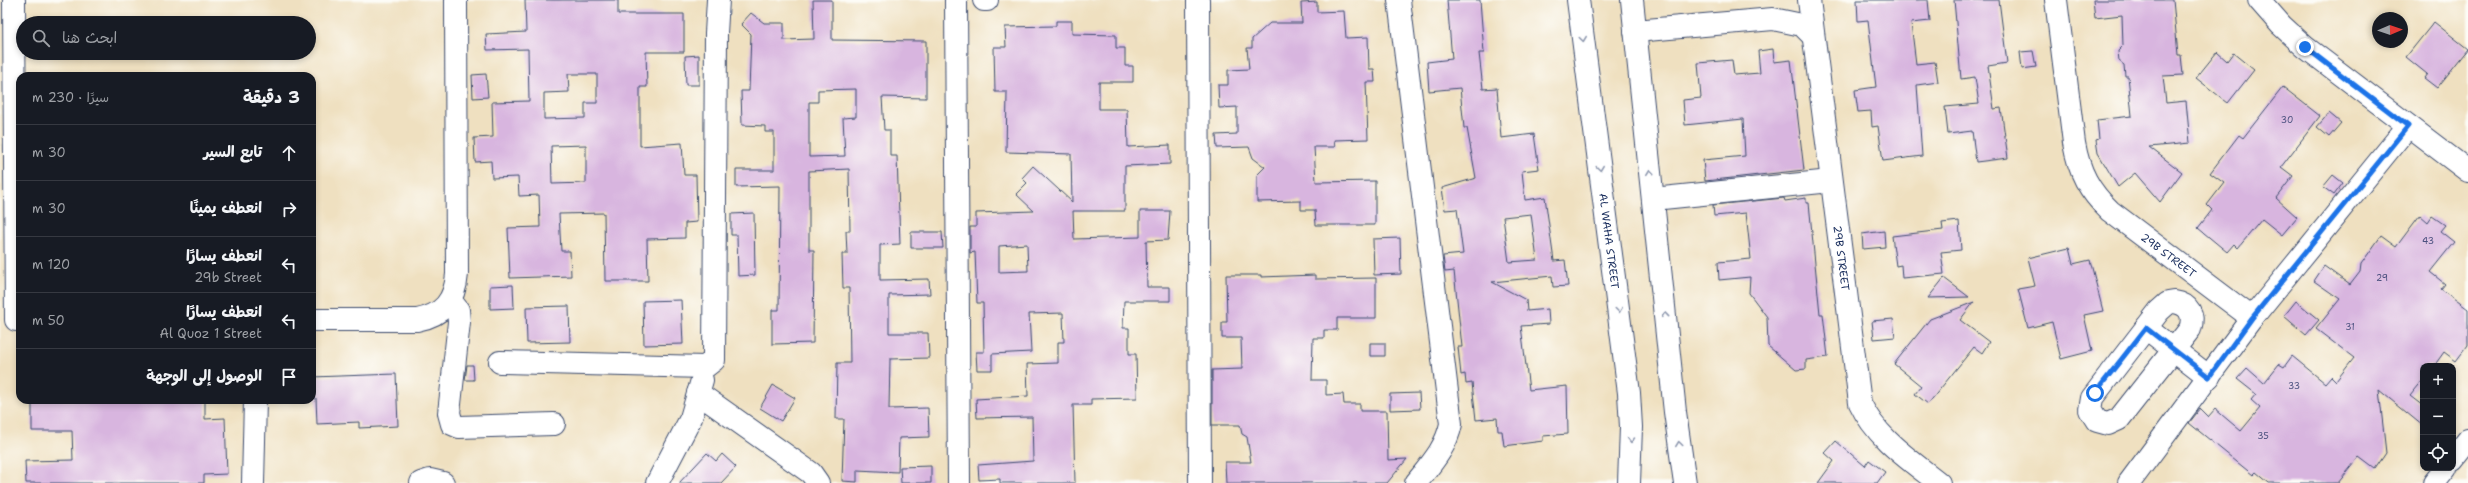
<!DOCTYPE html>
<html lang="ar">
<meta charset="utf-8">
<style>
:root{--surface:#171b24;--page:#20242c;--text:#f1f3f6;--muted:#9ea1a6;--line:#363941}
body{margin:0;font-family:"Shantell Sans","Playpen Sans Arabic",sans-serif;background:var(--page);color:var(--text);direction:rtl}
.controls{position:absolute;right:12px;bottom:12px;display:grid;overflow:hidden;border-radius:8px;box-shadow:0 2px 6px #0003}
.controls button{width:36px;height:36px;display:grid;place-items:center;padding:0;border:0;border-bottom:1px solid var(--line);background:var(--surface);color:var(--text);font:20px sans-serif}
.compass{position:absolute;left:2372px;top:12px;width:36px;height:36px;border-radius:50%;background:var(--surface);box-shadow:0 2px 6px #0003;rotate:88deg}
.stop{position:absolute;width:12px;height:12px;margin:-9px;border:3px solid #1a73e8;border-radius:50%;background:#fff}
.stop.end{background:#1a73e8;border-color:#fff;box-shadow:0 1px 4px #0008}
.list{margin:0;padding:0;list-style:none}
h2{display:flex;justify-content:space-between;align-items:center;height:52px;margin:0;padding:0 16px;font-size:17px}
h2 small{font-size:13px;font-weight:400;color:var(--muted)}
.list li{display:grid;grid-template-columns:26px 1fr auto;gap:12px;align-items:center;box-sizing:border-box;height:56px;padding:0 16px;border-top:1px solid var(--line)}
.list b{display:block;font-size:15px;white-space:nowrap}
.list p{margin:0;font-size:13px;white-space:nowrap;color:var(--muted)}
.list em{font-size:13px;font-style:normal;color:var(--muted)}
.icon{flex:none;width:22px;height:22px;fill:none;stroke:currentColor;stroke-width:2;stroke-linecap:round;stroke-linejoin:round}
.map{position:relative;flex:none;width:2468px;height:483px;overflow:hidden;direction:ltr}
.search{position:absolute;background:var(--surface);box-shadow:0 2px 6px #0003;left:16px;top:16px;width:300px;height:44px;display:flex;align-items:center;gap:10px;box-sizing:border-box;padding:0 14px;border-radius:22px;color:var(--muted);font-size:15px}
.panel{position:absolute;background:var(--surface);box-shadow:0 2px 6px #0003;left:16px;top:72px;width:300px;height:332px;border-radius:12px;direction:rtl}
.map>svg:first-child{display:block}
.building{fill:#d8b5df;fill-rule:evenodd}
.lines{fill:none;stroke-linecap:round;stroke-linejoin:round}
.minor-casing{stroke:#3b4a6d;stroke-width:24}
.minor{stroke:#fff;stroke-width:22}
.oneway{stroke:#8d97ae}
.route{stroke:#1a73e8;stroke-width:5}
.labels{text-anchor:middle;stroke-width:4;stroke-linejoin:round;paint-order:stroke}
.number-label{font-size:9px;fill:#4a507e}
.street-label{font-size:11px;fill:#1b2f5e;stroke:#fdfcf7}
</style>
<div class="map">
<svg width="2468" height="483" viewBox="0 0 2468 483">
<rect width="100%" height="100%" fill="#fdfcf7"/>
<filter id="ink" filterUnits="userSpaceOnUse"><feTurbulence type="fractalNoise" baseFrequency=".025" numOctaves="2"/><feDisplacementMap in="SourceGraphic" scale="8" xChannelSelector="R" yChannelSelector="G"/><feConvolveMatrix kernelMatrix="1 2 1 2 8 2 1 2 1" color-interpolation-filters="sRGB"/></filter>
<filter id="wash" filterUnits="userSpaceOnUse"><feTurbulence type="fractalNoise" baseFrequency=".012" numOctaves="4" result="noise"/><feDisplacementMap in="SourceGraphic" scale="16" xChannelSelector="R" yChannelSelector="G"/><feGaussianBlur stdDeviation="0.9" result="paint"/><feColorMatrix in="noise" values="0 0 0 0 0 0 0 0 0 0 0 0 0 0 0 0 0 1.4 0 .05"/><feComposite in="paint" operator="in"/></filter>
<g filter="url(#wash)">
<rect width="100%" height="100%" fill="#efe0c0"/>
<g id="blocks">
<!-- building -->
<path class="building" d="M525,0h93v14h66v38h-38l1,35h-7v59l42,-3 2,32h12l1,47 -12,1v15l-38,1 1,42h-43l-1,-68 -45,1 2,37h9l1,25 -61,2 -2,-50 32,-1 -1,-32 -20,1 -1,-19 -26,1 -1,-17 -16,1 -1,-24 19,-1 -1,-35 37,-1 -1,-52 -41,1 -1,-16 40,-2zM568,74h29v29h-12v15l-41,1v-26l25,-1zM586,145v38l-34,1 -1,-38z
M813,0h19v40l94,1v57l-44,-1 2,33h6v26h7l3,88 -20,1v35l49,-1 1,15 -41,1v38h39l1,25 -39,1 -1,50 39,-1 1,29 -30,1 -1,34 -41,-2v12l-15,-1 2,-62h-8l1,-56h13l-1,-75h-6l-1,-34h5l-1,-23h4l-1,-62 -40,2v79h5l-1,93 -41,1v-34h7l1,-124 -44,1v-17h38v-38h-9v-6l-23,-1 -1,-34h8l2,-57 -10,-10 10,-11 13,10h20v17l30,-1zM856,89v28l-13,1 2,38 -36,1v-55h9v-12z
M1447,0h33l4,53h-5l4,36 14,-1 4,50 33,-4 5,35 -17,2 3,29 20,-3 9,64 11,-1 3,26 -15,1 -1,-11 -60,6 34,18 1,11 21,-2 1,15 -28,2 8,64 38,-4 1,48 -25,2v5l-39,5 -2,-15h-4l-1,-13 -21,2 -4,-37 -6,1 -1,-10 -4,1 -3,-28h4l-8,-76 -9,1 -2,-16 20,-2 -6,-45 -12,1 -3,-22 34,-10 -9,-50h-3l-4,-40 -31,3 -2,-29 25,-3zM1531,214l6,46 -28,2 -6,-45z
M1857,0h71l2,21 -19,2 5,41 19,-2 3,20 -21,3 5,71 -39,5 -5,-35 -6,1 -1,-16 -13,1 -3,-22 21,-3 -8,-67 -10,1z
M1954,0h45l8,63 -19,3 6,43 7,-1 7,50 -32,4 -4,-31 -24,3 -3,-27 34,-3 -4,-27 -14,2z
M2093,0h80l5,55h3l2,20 -20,1 3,27 20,-2 4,42 -41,4 33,25 -22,30 -25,-29 -17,14 -20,-34 -2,-13 3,-1 -2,-19 35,-4 -4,-40h-3l-1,-11 -5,-4 -1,-10 5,-5 -1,-31 -27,3z
M1317,2v10l27,-1 2,27 22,-1 1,32h5l1,13h-9l2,57 -34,1 1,7h-21l2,35 59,-1v44h-59l-1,-15h-14v-9l-44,1v-27l8,-8 -12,-9 -4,-11 -32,1 -1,-13 21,-1v-27l-18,1 -1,-23h10v-15l21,-1 -2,-21h5v-9l18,-16h32l-1,-20z
M1056,21h16v13l44,1v13h9v18h8v16h-34v27h28l1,38 42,-2v19l-45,2v45h-52l1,28 66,-2v-26h30l-2,29 -22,1 1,46h23v14h-46l-1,27h6v26h7l1,44 -46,1v6h-18l2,78h-75v-4l-21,1 -1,-15 55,-4 -1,-44 -55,1 -1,-19 52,-3 -1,-32 31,-1v-21h6l-1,-29 -34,1 2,38 -39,2v16h-15l-1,-18h8l-1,-49h-6l-2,-51 -5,1v-26h6v-14l58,-2 -18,-17 11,-11 -5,-5 11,-12 39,36 -1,-48 -65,-2 1,-60h-12l-1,-45h12l-1,-20 51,-1zM1027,244l1,27 -29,1v-26z
M2434,22l34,27 -31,39 -13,-10 3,-4 -21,-17z
M1773,49l1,13 17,-2 13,110 -99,11 -2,-21 42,-4 -2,-37 -58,6 -2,-25 18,-2 -3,-35 34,-3 2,15 26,-2 -2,-22z
M2033,51l3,16 -14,2 -2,-17z
M2217,52l10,9 6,-8 21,17 -26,33 -32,-25z
M699,55v30h-13l-1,-29z
M486,74l2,23 -15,1 -1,-23z
M2283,87l37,29 -39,51 12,9 -17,22 21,19 -15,18 -20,-16 -24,29 -4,-4 -7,8 -29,-24 14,-18 -5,-5 17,-22 -14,-10 29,-38 4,3z
M2329,113l12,10 -12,14 -12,-10z
M2333,175l10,8 -9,12 -11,-8z
M1784,198l1,3 21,-3v5h3l11,111h3l5,43 -22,3v9l-10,1 -28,-24 -1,-29 -18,-24 1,-16 -31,3 -1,-18 33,-3 -5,-46 -32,3 -1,-11z
M754,213l1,62 -17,1 -1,-41h-6v-21z
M2420,215l8,7 4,-6 13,9 -5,6 14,11 -24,30 15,12 -4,5 27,20v36l-12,16 -12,-9 -10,14h-11v14l-13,16 13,10v20l-44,-36 7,63 -11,16 -16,-12 -21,26h-69l-13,-11 -3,3 -64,-52 11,-14 8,8 7,-8 26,22 19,-23 -9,-8 5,-6 -19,-15 10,-11 17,15 15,-19 5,3 8,-11 33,27 6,-7 5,5 18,-23 -38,-29 24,-30 -26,-18 10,-15 26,19 10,-13 1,-8 20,-28 15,11z
M1959,221l2,29 -20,2 3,22 -42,4 -1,-13 -5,1 -4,-30 51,-6 -1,-7z
M1884,231l1,16 -22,2 -1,-15z
M911,232h31l1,16h-32z
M1400,238l1,36 -27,1 -1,-36z
M2069,248l4,16 17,-4 13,51 -19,4 8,36 -31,8 -9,-37 -24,6 -10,-39 17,-3 -7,-28z
M1226,275h35v2l54,-2v4l61,-1v40h-39v12h-13v8h-11l-1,42h14v15l17,-1 1,10h16v7h27l1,49 19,-1 -20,24h-161l-1,-21h26l-4,-25 -5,-3 -2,-9h-28v-55l30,-1 -1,-31h-19v-16h5z
M1944,278l25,19 -41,1z
M513,285l1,23 -24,1v-23z
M681,300l2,44 -39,1 -1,-44z
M2296,301l23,19 -13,15 -22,-19z
M1974,302l-14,18 29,22 -7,11 -8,-6 -46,57 -13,-10 6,-8 -27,-22 36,-45z
M569,306l1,36 -43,1 -1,-36z
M1893,319l2,18 -21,2 -2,-18z
M1370,343h15v13h-15z
M467,365h6l1,15h-9z
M396,374l2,52 -39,2v-6l-42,2 -1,-26h-4v-21z
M773,385l22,13 -14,23 -21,-13z
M1419,393l1,16 -30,1v-16z
M32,400h173v19l20,-1 2,56 -23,1v8h-178l-1,-22 48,-1 -1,-29h-40z
M1836,441l29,25 4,-6 16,12 -8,11h-59l16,-22 -9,-8z
M707,453l9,8 6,-7 14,13 -15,16h-42z
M931,466v17h-30l-1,-16z"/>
</g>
</g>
<g filter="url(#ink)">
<use href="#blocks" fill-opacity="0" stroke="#3b4a6d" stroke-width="1"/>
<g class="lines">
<!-- minor casing -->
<g class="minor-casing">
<g id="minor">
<path d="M14,0l2,320"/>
<path d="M956,0l3,483"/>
<path d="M984,0h3"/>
<path d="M1198,0l2,483"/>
<path d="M1399,0l52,424c-5,24 -20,40 -35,59"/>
<path id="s1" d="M1578,0l51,393 2,34 -2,56"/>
<path d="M1632,0l43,412 10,71"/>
<path id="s2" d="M1809,0l51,403c17,36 49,56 79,80"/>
<path id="s3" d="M2056,0l18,143c5,29 15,48 36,68l142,107"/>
<path d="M2259,0l22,25 24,22 163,124"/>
<path d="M1635,31l138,-12 29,6 11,11"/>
<path d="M1653,199l178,-18"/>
<path d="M451,301l7,9 1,12 -10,91 3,11 7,3 95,-3"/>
<path d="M2174,302c15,2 21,13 16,27l-71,90 -11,5 -11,-3 -7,-11 2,-12 67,-87 9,-8z"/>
<path d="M312,320h105c26,-5 38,-19 40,-46l-1,-274"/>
<path d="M2146,328l63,49"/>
<path d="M500,362l205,5 9,-7 2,-327 2,-33"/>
<path d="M698,393l113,80 7,10"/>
<path d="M2453,459l15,-19"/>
<path d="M253,483l2,-83"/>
<path d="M421,483l9,-3 13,3"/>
<path d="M657,483l34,-65 11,-38"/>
<path d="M2129,483l123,-165 156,-192"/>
<path d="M2434,483l12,-15"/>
</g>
</g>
<!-- minor -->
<use href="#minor" class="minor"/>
</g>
<!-- one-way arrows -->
<defs><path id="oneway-chevron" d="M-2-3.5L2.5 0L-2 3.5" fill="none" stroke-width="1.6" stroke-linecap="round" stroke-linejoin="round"/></defs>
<g class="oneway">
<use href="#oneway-chevron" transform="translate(1583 39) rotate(82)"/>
<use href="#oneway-chevron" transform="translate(1600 168) rotate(82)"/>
<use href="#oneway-chevron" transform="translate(1650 172) rotate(-96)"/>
<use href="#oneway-chevron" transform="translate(1619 310) rotate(82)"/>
<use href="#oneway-chevron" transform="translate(1665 315) rotate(-96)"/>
<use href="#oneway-chevron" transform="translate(1631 440) rotate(91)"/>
<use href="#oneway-chevron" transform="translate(1679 444) rotate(-98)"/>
</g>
</g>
<g class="lines" filter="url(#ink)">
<!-- route -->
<path class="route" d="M2095,393l51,-65 63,49 43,-59 156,-192 -103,-79"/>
</g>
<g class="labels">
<!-- number labels -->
<g class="number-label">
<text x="2287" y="123">30</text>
<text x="2428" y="244">43</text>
<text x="2382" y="281">29</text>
<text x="2350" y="330">31</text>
<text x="2294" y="389">33</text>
<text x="2263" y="439">35</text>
</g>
<!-- street labels -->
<g class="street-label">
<text dy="4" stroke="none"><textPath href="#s1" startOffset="243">AL WAHA STREET</textPath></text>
<text dy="4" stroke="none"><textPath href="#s3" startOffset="296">29B STREET</textPath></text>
<text dy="4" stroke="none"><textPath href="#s2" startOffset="260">29B STREET</textPath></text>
</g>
</g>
</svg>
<div class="controls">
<button>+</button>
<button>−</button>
<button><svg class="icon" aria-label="locate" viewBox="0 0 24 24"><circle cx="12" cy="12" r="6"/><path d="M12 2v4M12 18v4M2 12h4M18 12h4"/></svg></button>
</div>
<svg class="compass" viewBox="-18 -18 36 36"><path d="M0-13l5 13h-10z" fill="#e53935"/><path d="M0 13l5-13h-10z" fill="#9ea1a6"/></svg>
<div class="stop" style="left:2095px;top:393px"></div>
<div class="stop end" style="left:2305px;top:47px"></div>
<div class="search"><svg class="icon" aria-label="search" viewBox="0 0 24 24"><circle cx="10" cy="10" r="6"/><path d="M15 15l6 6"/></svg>ابحث هنا</div>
<section class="panel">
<h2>3 دقيقة<small>سيرًا · 230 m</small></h2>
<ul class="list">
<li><svg class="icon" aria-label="ahead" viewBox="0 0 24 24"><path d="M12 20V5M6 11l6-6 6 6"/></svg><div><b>تابع السير</b></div><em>30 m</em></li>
<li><svg class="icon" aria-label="right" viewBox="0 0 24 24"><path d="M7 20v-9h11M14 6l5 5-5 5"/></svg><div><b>انعطف يمينًا</b></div><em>30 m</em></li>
<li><svg class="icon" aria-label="left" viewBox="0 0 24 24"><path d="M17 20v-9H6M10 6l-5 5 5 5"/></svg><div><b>انعطف يسارًا</b><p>29b Street</p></div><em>120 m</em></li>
<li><svg class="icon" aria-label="left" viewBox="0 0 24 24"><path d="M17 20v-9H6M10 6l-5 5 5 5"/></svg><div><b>انعطف يسارًا</b><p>Al Quoz 1 Street</p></div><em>50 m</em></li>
<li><svg class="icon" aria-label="arrive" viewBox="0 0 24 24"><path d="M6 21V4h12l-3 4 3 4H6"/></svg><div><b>الوصول إلى الوجهة</b></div></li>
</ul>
</section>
</div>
